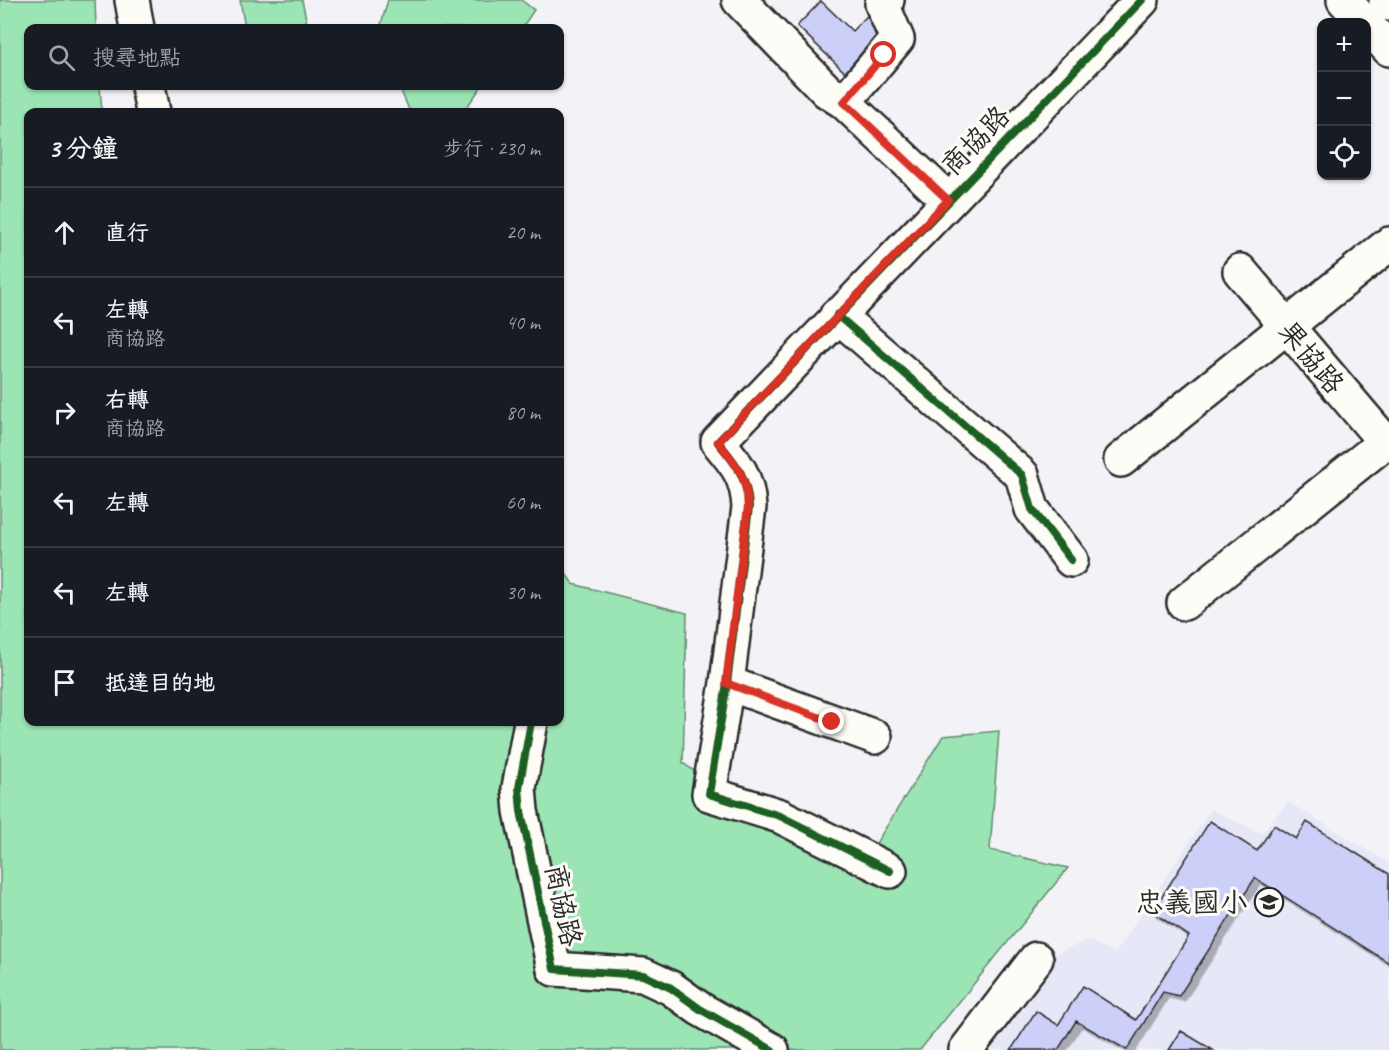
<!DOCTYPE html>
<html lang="zh-TW">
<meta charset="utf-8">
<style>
:root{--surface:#171b24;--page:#20242c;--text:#f1f3f6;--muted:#9ea1a6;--line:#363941}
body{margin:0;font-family:Caveat,"LXGW WenKai TC",sans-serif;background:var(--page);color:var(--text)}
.controls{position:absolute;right:18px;top:18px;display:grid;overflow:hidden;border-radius:12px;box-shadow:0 2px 4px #0004}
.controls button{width:54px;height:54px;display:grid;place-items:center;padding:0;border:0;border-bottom:2px solid var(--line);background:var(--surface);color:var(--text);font:30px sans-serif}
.stop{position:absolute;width:18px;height:18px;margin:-14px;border:4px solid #d93025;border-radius:50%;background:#fff}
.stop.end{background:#d93025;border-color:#fff;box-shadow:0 2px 6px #0008}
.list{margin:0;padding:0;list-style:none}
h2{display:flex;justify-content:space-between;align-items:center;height:78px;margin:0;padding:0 24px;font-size:26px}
h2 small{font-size:20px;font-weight:400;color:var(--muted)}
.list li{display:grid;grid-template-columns:39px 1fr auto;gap:18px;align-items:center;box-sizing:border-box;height:90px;padding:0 24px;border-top:2px solid var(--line)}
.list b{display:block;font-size:22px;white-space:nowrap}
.list p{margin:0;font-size:20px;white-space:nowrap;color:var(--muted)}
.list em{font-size:20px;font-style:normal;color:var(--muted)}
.icon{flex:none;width:33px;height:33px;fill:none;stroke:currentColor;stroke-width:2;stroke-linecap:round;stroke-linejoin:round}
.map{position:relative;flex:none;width:1389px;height:1050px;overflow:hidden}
.search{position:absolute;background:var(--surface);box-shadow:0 2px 4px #0004;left:24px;top:24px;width:540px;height:66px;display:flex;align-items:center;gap:15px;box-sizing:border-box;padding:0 21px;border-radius:12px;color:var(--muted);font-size:22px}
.panel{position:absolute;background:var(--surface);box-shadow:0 2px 4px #0004;left:24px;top:108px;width:540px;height:618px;border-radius:12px}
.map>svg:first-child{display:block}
.built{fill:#e7e8f7}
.green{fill:#9be5b4;stroke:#638870;stroke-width:1.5}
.building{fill:#cccff7;stroke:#2b2b2b;stroke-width:1.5;filter:url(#shadow)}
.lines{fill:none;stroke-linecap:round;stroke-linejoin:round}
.minor-casing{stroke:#2b2b2b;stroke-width:38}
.major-casing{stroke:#2b2b2b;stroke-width:38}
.minor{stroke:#fdfcf7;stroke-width:33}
.major{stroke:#fdfcf7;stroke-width:33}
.cycleway-casing{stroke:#fdfcf7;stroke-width:11}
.cycleway{stroke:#1b5e20;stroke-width:8}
.route{stroke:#d93025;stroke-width:8}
.labels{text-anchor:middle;stroke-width:6;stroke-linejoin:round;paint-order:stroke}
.street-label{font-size:28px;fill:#2b2b2b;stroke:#fdfcf7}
.poi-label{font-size:28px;fill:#2b2b2b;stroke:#fdfcf7;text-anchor:end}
</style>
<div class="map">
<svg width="1389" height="1050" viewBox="0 0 1389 1050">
<defs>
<filter id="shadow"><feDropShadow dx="5.5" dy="5.5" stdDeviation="0" flood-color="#0004"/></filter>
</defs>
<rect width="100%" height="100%" fill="#f3f3f7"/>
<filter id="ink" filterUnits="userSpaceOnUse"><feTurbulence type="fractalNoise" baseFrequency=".0167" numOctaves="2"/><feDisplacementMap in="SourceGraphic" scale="12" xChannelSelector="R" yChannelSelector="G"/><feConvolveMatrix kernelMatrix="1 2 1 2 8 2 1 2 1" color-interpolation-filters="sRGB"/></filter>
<g filter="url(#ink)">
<!-- built -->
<path class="built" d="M1288,802l101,61v187h-409l63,-91 44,-19 28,13 96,-144 50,24z"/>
<!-- green -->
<path class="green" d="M0,0h95l1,28h-68v58h72l2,26h-74v610h532v-157l13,19 114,29 -4,150 72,51 120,31 68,-109 56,-5 -9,119 78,18 -148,182h-920z
M240,0h62l6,28h-63z
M388,0h133l13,10 -12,18h-142z
M399,86h83l-19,26h-53z"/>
<!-- building -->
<path class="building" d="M821,1l31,30 17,-17 25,24 -41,42 -56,-54z
M1210,821l47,30 17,-26 22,14 11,-17 82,52v89l-134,-85 -76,118 -16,-4 -36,58 -51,-29 -18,29h-47l25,-39 22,14 25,-39 53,34 53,-84 -37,-24z
M1181,1031l32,19h-44z"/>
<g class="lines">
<!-- minor casing -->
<g class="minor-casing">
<path id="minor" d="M132,0l5,28
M739,0l88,91 17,11 104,98
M148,86l5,26
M844,102l53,-63 -15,-35 5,-4
M1240,271l145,171
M837,315l185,160 10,34 39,51
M1121,460l268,-216
M1184,603l205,-164
M727,683l148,54
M531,722l-12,66 2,23 33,158 89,6 28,13 29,21 72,41
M890,871l-110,-55 -71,-22 18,-111 22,-176c-2,-31 -12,-42 -31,-65l424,-442
M966,1050l70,-91"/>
</g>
<!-- major casing -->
<g class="major-casing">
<path id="major" d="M1344,0l45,49
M1386,0l3,4"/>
</g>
<!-- minor -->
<use href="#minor" class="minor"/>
<!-- major -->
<use href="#major" class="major"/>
<!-- cycleway casing -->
<g class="cycleway-casing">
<path id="cycleway" d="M837,315l185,160 10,34 39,51
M531,722l-12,66 2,23 33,158 89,6 28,13 29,21 72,41
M890,871l-110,-55 -71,-22 18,-111 22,-176c-2,-31 -12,-42 -31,-65l424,-442"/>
</g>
<!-- cycleway -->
<use href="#cycleway" class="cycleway"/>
</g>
</g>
<g class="lines" filter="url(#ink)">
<!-- route -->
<path class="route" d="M832,722l-106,-39 22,-176c-1,-31 -11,-42 -30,-65l230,-242 -104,-98 40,-47"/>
</g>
<!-- icons -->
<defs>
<g id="school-ring" transform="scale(1.5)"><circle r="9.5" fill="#fdfcf7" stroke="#2b2b2b" stroke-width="1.5"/><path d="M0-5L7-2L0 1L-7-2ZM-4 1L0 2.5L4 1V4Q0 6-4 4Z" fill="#2b2b2b"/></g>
</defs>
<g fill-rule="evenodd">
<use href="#school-ring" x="1269" y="902"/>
</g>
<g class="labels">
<!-- street labels -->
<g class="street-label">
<text transform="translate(975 140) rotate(-46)" y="10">商協路</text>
<text transform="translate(1312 357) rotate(50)" y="10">果協路</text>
<text transform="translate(564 905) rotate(78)" y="10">商協路</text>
</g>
<!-- poi labels -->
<g class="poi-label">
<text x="1248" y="912">忠義國小</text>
</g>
</g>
</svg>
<div class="controls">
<button>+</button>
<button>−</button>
<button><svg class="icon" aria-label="locate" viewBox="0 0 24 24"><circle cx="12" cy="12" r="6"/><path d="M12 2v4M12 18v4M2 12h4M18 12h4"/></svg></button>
</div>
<div class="stop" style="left:884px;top:55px"></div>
<div class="stop end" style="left:832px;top:722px"></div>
<div class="search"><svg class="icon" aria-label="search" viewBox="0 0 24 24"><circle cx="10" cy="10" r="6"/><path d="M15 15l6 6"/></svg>搜尋地點</div>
<section class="panel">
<h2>3 分鐘<small>步行 · 230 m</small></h2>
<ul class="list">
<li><svg class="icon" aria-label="ahead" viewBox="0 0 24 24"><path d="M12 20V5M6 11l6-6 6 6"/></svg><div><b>直行</b></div><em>20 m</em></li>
<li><svg class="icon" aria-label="left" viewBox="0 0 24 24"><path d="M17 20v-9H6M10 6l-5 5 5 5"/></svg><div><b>左轉</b><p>商協路</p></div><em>40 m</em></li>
<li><svg class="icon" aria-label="right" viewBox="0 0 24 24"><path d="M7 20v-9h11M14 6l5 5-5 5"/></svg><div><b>右轉</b><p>商協路</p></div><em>80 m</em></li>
<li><svg class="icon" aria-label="left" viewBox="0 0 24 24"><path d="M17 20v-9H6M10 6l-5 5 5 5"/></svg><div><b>左轉</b></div><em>60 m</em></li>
<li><svg class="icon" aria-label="left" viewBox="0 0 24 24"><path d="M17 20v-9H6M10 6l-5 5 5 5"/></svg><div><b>左轉</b></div><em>30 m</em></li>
<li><svg class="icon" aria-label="arrive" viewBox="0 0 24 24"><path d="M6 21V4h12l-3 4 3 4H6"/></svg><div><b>抵達目的地</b></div></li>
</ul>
</section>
</div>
